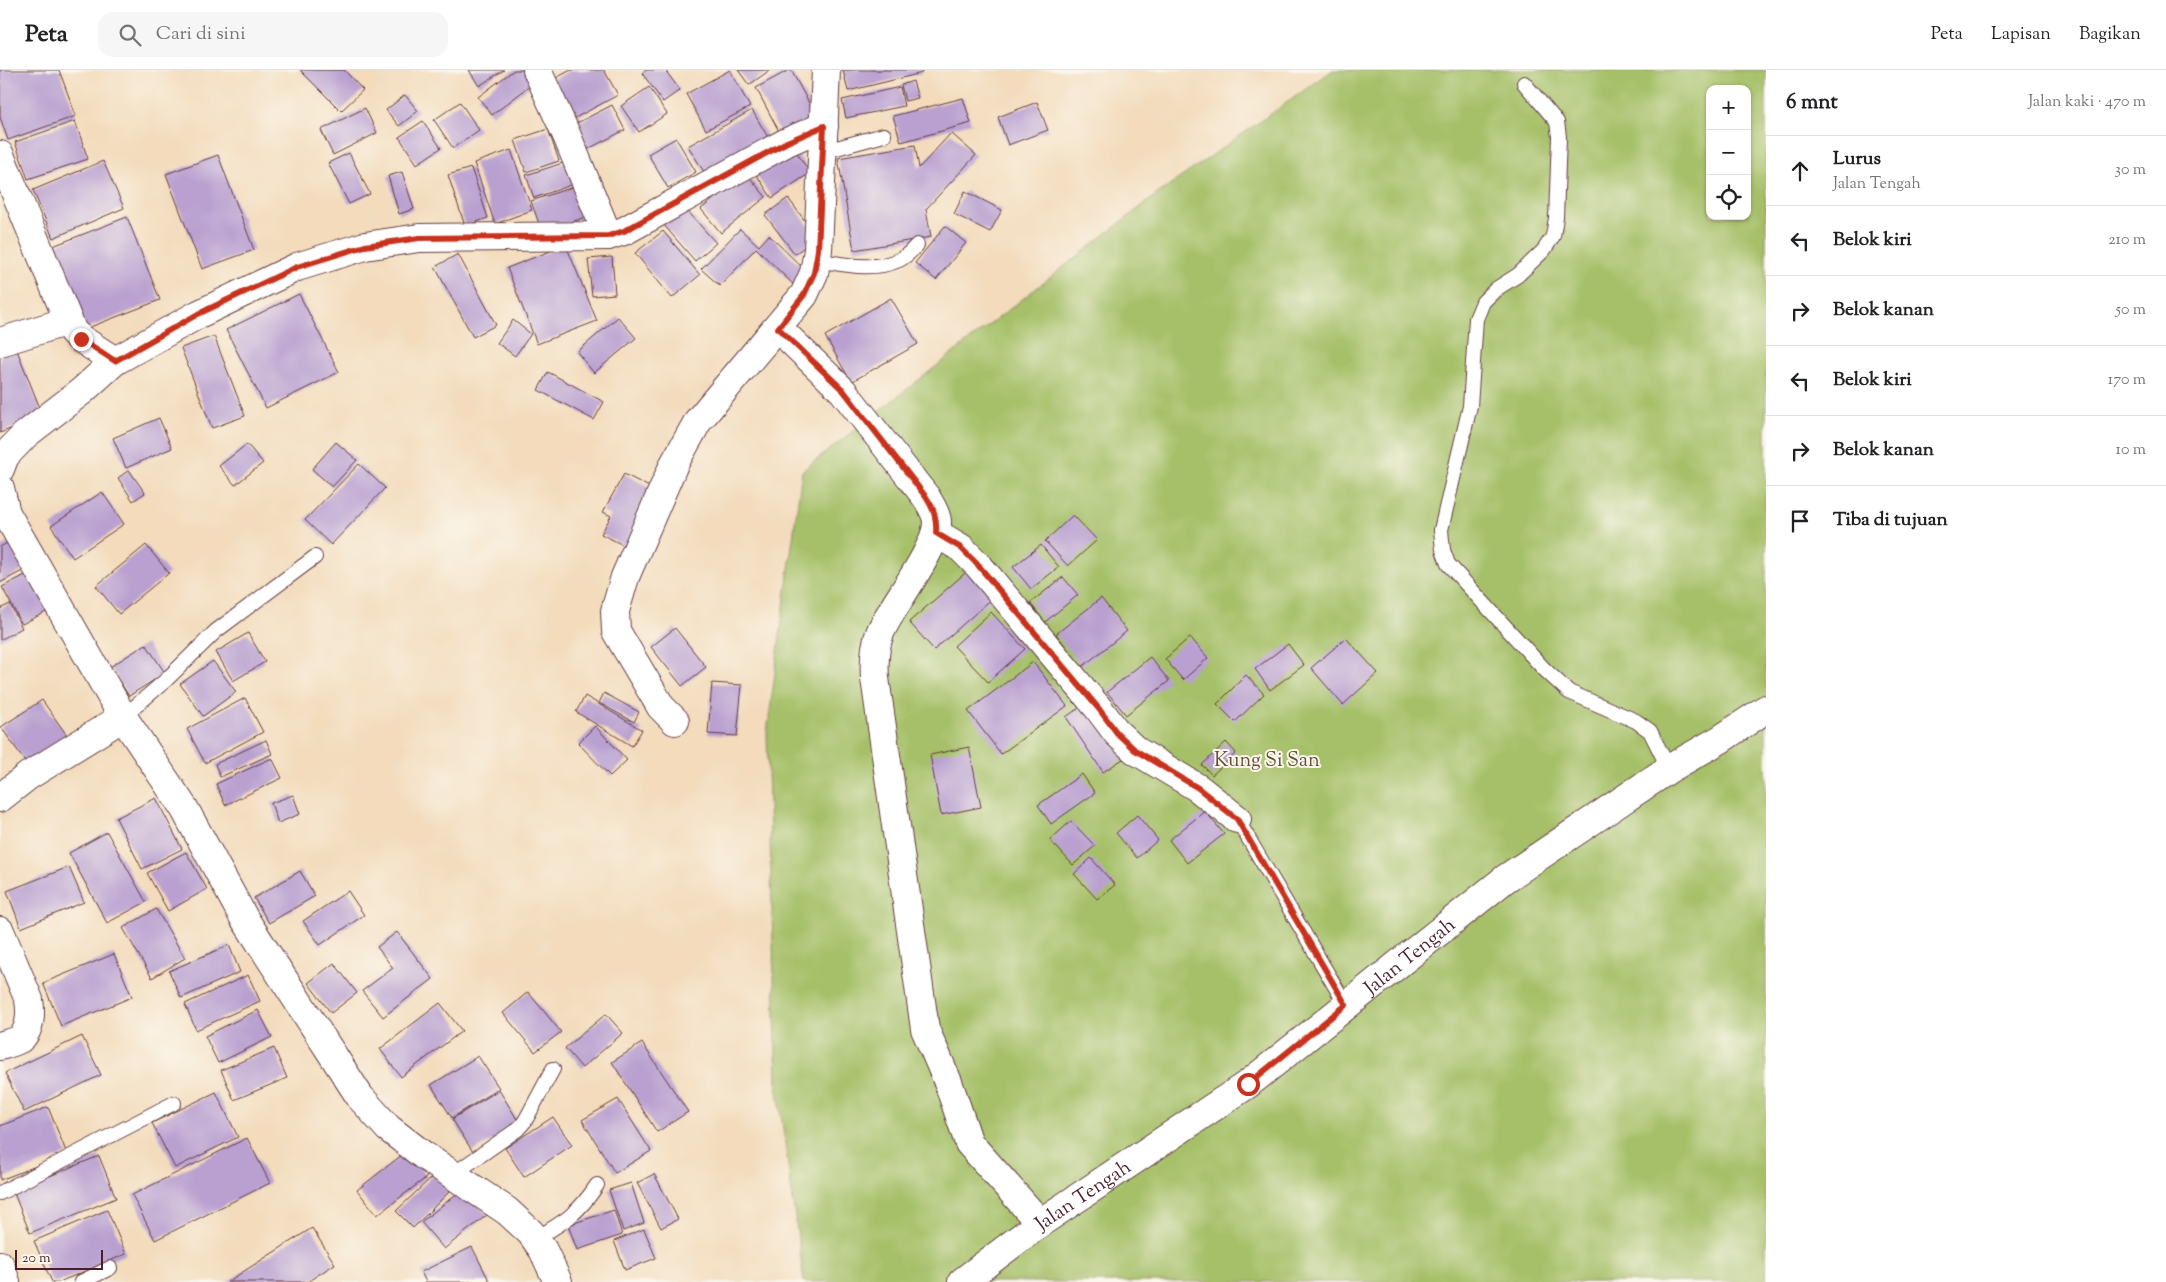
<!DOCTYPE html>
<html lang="id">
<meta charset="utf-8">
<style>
:root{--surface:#fff;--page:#f6f6f6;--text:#202124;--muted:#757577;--line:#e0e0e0}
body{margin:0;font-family:"Sorts Mill Goudy",serif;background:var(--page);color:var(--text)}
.controls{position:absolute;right:15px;top:15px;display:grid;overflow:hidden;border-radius:10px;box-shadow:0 1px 4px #0004}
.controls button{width:45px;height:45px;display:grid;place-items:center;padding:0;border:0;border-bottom:1px solid var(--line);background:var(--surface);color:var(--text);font:25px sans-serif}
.scale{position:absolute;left:15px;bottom:12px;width:88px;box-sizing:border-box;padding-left:5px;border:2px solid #4a1f2b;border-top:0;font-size:14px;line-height:18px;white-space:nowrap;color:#4a1f2b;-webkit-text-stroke:4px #fbf7ec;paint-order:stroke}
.stop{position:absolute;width:15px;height:15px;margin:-11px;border:4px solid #c8321e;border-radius:50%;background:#fff}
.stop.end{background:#c8321e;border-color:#fff;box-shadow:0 1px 5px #0008}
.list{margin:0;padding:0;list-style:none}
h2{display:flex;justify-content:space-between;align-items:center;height:65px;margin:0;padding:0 20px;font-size:21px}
h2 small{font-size:16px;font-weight:400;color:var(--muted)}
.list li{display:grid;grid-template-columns:32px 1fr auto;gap:15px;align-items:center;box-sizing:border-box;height:70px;padding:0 20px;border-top:1px solid var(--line)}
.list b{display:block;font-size:19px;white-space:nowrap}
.list p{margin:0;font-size:16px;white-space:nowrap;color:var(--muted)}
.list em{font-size:16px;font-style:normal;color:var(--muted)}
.icon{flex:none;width:28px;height:28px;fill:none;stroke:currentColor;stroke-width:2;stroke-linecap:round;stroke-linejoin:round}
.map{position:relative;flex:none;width:1766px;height:1212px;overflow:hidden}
header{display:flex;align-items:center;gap:30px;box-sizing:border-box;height:70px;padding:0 25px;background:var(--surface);border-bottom:1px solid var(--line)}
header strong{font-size:24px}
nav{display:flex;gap:28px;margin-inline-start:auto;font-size:18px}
.search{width:350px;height:45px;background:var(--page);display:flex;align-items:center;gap:12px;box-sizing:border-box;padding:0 18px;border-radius:15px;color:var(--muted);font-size:19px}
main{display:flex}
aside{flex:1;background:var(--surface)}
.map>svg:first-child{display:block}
.green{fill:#a5c067;stroke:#787049;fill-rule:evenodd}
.building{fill:#b9a0d0}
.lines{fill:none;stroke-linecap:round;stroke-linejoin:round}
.service-casing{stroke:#633b41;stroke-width:16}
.minor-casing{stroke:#633b41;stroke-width:30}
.service{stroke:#fff;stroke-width:14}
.minor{stroke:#fff;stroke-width:28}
.route{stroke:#c8321e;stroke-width:6}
.labels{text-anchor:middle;stroke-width:4;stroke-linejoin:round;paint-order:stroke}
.park-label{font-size:20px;fill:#654f3d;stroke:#fbf7ec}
.street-label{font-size:20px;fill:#4a1f2b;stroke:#fbf7ec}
</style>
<header>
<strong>Peta</strong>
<div class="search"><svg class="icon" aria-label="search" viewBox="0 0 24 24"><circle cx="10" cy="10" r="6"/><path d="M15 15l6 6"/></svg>Cari di sini</div>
<nav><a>Peta</a><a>Lapisan</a><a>Bagikan</a></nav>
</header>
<main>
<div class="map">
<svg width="1766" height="1212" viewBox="0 0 1766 1212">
<rect width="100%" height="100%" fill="#fbf7ec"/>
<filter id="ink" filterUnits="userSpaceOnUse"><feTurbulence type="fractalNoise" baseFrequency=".02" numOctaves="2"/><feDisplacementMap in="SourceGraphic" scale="10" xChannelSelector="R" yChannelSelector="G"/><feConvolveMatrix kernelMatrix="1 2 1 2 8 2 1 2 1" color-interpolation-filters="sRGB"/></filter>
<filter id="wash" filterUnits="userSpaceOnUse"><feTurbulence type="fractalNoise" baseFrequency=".0096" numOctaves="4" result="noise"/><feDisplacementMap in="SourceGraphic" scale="20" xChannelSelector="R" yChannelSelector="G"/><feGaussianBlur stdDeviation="1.12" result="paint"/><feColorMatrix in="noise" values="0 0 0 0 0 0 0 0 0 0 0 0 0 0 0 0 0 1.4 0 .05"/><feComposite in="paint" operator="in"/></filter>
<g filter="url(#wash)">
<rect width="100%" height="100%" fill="#f3dbbc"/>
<!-- green -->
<path class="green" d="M1333,0h433v1212h-962l-27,-198 -10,-351 35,-262 354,-276zM1710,19h37v127h-37z"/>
<g id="blocks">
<!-- building -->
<path class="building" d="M0,0h59l17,46 -68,24 -8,-23z
M300,0h44l19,20 -22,21z
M469,0h35l-25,16z
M514,0h12l9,12 -43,33 -14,-18z
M571,0h33l14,25 -45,24 -21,-39z
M646,0h19l15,20 -17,12 -21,-29z
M730,0l20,37 -44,23 -20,-36z
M738,0h32l-21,15z
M789,0h2l25,46 -35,19 -25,-47z
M843,0h78l1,3 -74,18z
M913,11l5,17 -13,3 -4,-16z
M649,17l18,27 -28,18 -18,-26z
M900,17l4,19 -58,12 -4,-18z
M405,25l13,16 -19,15 -13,-16z
M963,28l8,25 -70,19 -8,-26z
M460,32l19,28 -26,18 -19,-28z
M1037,32l11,28 -40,15 -10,-28z
M612,35l13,25 -39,20 -13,-25z
M365,38l12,25 -44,22 -12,-25z
M752,40l17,29 -63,36 -18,-29z
M75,51l13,38 -60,20 -13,-37z
M423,51l18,27 -24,16 -18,-27z
M548,59l11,32 -33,11 -11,-32z
M951,63l25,22 -50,54 5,28 -77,13 -16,-92 77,-13 4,23z
M676,68l20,34 -28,16 -20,-34z
M792,75l18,28 -38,25 -19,-28z
M511,80l21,60 -37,14 -21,-61z
M349,83l21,41 -21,10 -21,-41z
M218,85l36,95 -52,19 -36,-95z
M103,91l21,47 -71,30 -20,-48z
M566,92l8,22 -40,14 -8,-23z
M471,98l17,50 -23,8 -17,-51z
M402,102l12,37 -15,5 -11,-38z
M746,103l20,24 -45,36 -20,-24z
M576,116l10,31 -44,15 -11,-31z
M965,121l37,19 -12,22 -36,-18z
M788,128l29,39 -22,17 -30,-39z
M683,136l33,37 -21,18 -32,-37z
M127,147l33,83 -75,29 -32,-83z
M945,156l21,17 -30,37 -21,-17z
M740,159l19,17 10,-11 42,41 -13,13 -42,-41 -36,38 -19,-17z
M663,161l37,44 -28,23 -37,-45z
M566,175l31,76 -60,23 -30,-76z
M458,184l38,71 -23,12 -38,-70z
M612,187l3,37 -23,2 -4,-37z
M299,224l40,78 -73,36 -40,-78z
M891,228l27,46 -67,38 -26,-46z
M618,247l18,21 -42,35 -17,-21z
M513,250l18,14 -16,22 -18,-13z
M214,266l31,80 -33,12 -31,-80z
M15,275l28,71 -43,17v-82z
M548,302l56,30 -10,18 -56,-30z
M159,348l13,30 -46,20 -13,-30z
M336,372l21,18 -25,27 -20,-18z
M247,374l16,19 -28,22 -16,-19z
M359,394l26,24 -54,57 -26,-25z
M129,400l16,23 -12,8 -15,-23z
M624,404l33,17 -30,56 -26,-13 10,-18 -8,-4z
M102,422l22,32 -51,34 -22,-32z
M1073,445l24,25 -29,26 -23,-25z
M9,472l15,28 -24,13v-36z
M146,475l23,28 -50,41 -23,-28z
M1041,475l18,22 -28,22 -18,-22z
M972,497l24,28 -62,55 -25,-28z
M37,499l19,38 -34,17 -20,-37z
M1063,507l15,18 -33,27 -15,-19z
M1101,528l26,33 -45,36 -26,-33z
M10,534l12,24 -22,12v-31z
M991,542l34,37 -37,33 -34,-36z
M675,558l31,39 -24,19 -31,-39z
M248,563l17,29 -32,19 -17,-29z
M1190,567l18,21 -25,22 -18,-21z
M1346,568l32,35 -35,32 -32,-37z
M146,574l19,29 -36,23 -19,-29z
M1288,574l16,21 -34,25 -15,-21z
M1150,587l19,24 -43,34 -19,-23z
M213,591l23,31 -33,24 -23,-32z
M1033,592l34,44 -66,48 -33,-43z
M1246,605l18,19 -29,28 -18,-18z
M712,613l30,2 -5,51 -29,-2z
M604,623l35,19 -5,10 -35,-19z
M585,626l57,34 -10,16 -56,-34z
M245,628l18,34 -58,31 -18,-34z
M42,630l31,44 -41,27 -31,-44z
M1086,633l37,56 -20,13 -37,-55z
M595,656l32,34 -17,16 -32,-33z
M266,670l6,14 -52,23 -5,-13z
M1226,672l10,11 -24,22 -10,-10z
M969,677l12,60 -40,8 -11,-60z
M272,688l10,20 -57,27 -9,-21z
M1082,704l13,19 -44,31 -13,-19z
M293,725l7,19 -22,9 -7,-20z
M156,728l26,51 -40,20 -26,-51z
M1205,741l19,23 -37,29 -18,-23z
M1137,745l21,25 -21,18 -21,-25z
M1071,751l24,25 -22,19 -23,-25z
M107,762l39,70 -39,21 -38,-70z
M186,782l21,37 -39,22 -21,-38z
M1091,788l24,27 -18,14 -23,-25z
M69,797l15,35 -63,26 -14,-37z
M300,801l15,25 -46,27 -15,-25z
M348,821l16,24 -44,30 -17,-24z
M156,839l29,49 -33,20 -29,-50z
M397,862l36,47 -50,38 -21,-26 31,-23 -16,-21z
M229,875l11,27 -59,26 -12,-27z
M114,884l18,43 -71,29 -18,-43z
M334,893l23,30 -26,20 -23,-30z
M248,905l12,26 -64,29 -11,-26z
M528,922l33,40 -26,20 -32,-39z
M440,933l22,28 -61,46 -21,-28z
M258,940l14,27 -54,26 -13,-27z
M606,944l17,19 -41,35 -17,-20z
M82,966l19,39 -77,37 -19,-39z
M642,973l46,69 -31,20 -45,-70z
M274,978l13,30 -53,22 -13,-30z
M478,986l21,32 -47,30 -21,-33z
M499,1020l21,34 -47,28 -21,-33z
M216,1022l22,45 -63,31 -23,-45z
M618,1029l33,52 -36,22 -33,-53z
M48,1037l19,47 -67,26v-54z
M553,1047l19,28 -48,32 -19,-29z
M247,1068l23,45 -115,57 -23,-45z
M407,1081l20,26 -50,38 -20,-25z
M99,1086l17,42 -86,35 -17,-42z
M654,1104l24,45 -17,9 -24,-45z
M434,1105l16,16 -37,37 -17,-17z
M631,1113l13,40 -21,8 -14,-41z
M464,1118l23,27 -43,34 -23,-27z
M107,1140l19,44 -67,28h-7l-18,-41z
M614,1140l8,25 -45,15 -9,-25z
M312,1158l23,36 -28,18h-80z
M644,1159l12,29 -31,12 -11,-29z
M472,1177l18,35h-64l-5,-10z"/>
</g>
</g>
<g filter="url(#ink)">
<use href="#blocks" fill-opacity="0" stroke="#633b41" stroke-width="1"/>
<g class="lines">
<!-- service casing -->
<g class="service-casing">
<path id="service" d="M1524,13l33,39 2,15 -3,81 -3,18 -9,14 -26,25 -22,14 -13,13 -7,17 -6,87 -29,124 2,20 5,14 96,105 25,23 67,29 14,10 19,38
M822,82l62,-17
M816,190c27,4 56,12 83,0 7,-3 13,-10 18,-15
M123,647l43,-37 50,-49 99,-74
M1237,749l109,186
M452,1105l66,-46 7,-8 28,-52
M0,1123l174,-90
M535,1169c29,-17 43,-25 62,-54
M81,1212l29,-14"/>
</g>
<!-- minor casing -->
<g class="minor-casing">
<g id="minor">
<path d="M537,0l30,66 41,100"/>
<path d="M0,85l73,177 8,7 34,22"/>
<path d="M778,258l65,63 83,106c4,7 10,15 11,24 1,28 -45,83 -57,112 -6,15 -6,30 -5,45l50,351 23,53 21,61 71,80"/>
<path d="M0,272l68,-21"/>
<path d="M0,399l5,-13 20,-21 57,-44 33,-30 84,-47 98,-47 68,-21 54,-8 189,-2 16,-5 163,-89 37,-16"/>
<path d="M0,418l6,25 117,204 61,91 60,110 116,179 28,31 35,27 84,56 24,22 12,17 15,32"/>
<path d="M936,463l25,15 17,17 121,144 18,24 18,17 63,38 39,31"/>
<path d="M675,651l-14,-14 -45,-76 -1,-20 10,-34 49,-113 24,-43 106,-126 10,-22 4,-23 8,-180"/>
<path d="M0,728l28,-22 95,-59"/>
<path d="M0,861l29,69c2,12 2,30 -9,39 -5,3 -14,5 -20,7"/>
<path d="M0,1195l6,17"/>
<path id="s1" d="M962,1212l78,-59 208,-139 257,-205 164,-110 52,-30 45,-30"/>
</g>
</g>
<!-- service -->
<use href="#service" class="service"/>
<!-- minor -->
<use href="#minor" class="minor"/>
</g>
</g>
<g class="lines" filter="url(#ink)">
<!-- route -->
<path class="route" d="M81,269l34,22 83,-47 99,-47 68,-21 54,-8 189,-2 16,-5 163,-89 37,-16 -6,124 -4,23 -10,22 -26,33 65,62 83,107c8,12 11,21 10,36l25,15 17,17 121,144 18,24 18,17 63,38 39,31 109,186 -98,79"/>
</g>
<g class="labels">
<!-- park labels -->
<g class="park-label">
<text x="1267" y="696">Kung Si San</text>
</g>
<!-- street labels -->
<g class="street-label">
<text dy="7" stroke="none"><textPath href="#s1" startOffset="554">Jalan Tengah</textPath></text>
<text dy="7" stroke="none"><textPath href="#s1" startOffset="149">Jalan Tengah</textPath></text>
</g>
</g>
</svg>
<div class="controls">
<button>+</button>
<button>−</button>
<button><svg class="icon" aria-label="locate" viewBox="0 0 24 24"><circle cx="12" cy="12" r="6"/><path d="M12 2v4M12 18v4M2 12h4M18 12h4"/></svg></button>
</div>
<div class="scale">20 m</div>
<div class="stop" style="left:1248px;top:1014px"></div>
<div class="stop end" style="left:81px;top:269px"></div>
</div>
<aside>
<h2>6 mnt<small>Jalan kaki · 470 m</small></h2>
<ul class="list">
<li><svg class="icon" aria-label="ahead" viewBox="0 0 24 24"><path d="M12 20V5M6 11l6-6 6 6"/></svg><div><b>Lurus</b><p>Jalan Tengah</p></div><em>30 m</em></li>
<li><svg class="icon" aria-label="left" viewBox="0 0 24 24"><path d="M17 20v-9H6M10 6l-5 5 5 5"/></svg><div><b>Belok kiri</b></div><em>210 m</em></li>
<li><svg class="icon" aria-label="right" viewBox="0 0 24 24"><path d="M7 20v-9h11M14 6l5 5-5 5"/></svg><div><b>Belok kanan</b></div><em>50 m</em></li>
<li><svg class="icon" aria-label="left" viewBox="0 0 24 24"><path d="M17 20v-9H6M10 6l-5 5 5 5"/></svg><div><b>Belok kiri</b></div><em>170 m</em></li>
<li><svg class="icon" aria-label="right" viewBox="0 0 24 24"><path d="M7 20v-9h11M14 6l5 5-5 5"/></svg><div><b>Belok kanan</b></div><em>10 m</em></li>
<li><svg class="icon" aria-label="arrive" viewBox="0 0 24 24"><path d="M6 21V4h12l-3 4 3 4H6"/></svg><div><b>Tiba di tujuan</b></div></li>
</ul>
</aside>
</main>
